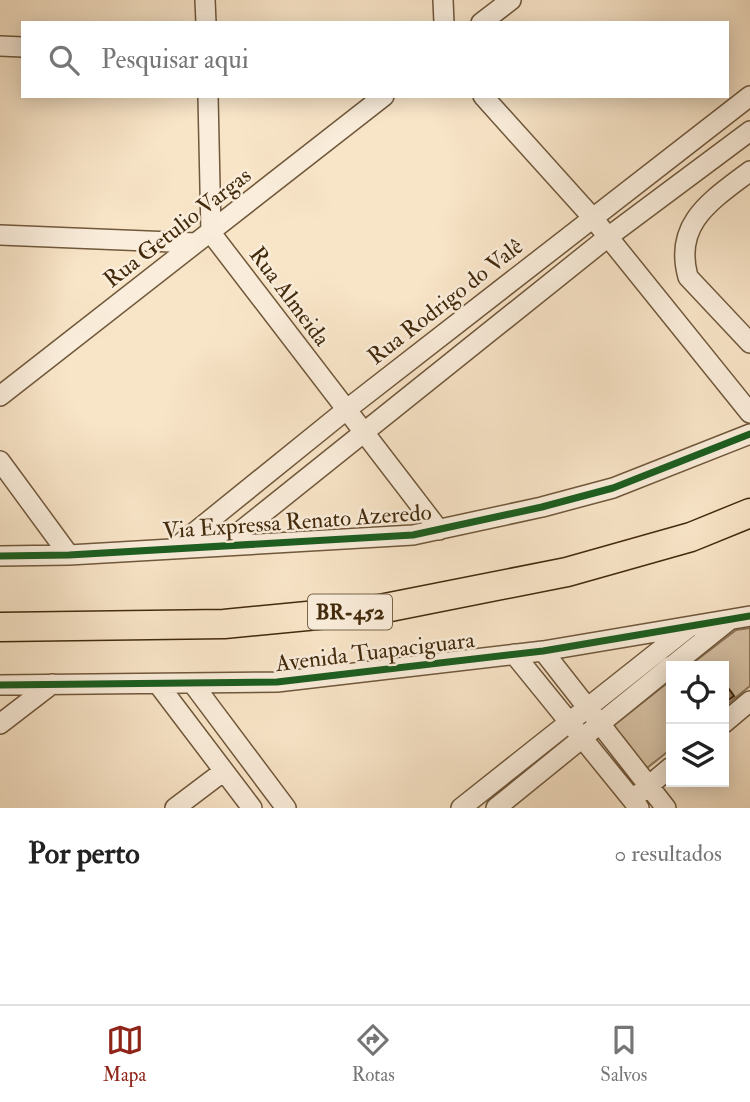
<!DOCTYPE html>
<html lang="pt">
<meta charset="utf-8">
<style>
:root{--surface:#fff;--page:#f6f6f6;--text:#222;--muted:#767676;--line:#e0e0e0;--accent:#8f2418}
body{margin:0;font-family:"IM FELL Double Pica",serif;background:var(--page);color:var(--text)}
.controls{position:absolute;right:21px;bottom:21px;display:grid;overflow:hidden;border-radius:0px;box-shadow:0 4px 18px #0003}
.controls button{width:63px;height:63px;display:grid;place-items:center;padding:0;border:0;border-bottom:2px solid var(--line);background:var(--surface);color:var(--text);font:35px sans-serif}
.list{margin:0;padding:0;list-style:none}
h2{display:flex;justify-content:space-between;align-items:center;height:91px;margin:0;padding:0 28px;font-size:30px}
h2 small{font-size:23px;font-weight:400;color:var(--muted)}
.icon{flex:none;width:38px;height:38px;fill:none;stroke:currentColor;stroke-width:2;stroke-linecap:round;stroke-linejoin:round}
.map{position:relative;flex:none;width:750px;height:808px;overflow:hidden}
.search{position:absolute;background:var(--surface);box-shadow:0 4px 18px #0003;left:21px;right:21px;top:21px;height:77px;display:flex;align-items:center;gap:18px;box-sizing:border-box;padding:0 24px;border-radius:0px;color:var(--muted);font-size:26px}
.sheet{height:196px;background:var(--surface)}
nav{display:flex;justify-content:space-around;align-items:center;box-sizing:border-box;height:98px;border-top:2px solid var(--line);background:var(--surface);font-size:19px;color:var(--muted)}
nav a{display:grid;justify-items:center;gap:4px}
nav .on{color:var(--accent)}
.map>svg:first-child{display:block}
.green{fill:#d9c4a7;stroke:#8e775a;stroke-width:2}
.building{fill:#a18b6d;stroke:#422a0c;stroke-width:2}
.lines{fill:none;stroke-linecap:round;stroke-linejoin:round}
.minor-casing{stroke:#70583b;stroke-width:22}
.highway-casing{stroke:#422a0c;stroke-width:31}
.minor{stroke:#faeddb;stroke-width:19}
.highway{stroke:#f8e4c7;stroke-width:28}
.cycleway-casing{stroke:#faeddb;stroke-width:11}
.cycleway{stroke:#1b5e20;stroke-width:7}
.labels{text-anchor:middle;stroke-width:5;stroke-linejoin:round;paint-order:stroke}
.shield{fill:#faeddb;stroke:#79644a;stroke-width:2}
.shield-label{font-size:21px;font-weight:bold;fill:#422a0c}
.street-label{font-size:23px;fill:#422a0c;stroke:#faeddb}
</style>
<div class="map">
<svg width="750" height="808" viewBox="0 0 750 808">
<rect width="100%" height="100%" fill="#f8e4c7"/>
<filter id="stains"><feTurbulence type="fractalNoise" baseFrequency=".00286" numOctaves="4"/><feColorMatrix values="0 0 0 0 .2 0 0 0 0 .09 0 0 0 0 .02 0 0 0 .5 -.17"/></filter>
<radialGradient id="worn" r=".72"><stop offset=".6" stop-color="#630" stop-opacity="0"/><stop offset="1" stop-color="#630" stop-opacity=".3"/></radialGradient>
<!-- green -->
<path class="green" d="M750,628v58l-26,21v-41h-35l47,-36z
M671,680v69l-24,19 -34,-42z"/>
<!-- building -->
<path class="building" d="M724,682l10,14 -10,7z"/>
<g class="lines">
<!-- minor casing -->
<g class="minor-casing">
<path id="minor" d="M205,0l1,23
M443,0l1,23
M481,23l30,-23
M0,46l23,1
M208,96l3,137 228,297
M483,96l109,121 158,196
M750,171c-38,29 -77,52 -62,106l62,66
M0,235l196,8
M0,396l384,-300
M0,461l69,94
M222,546l386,-309 142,-106
M174,549l172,-139 404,-314
M0,556l69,-1 344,-20 129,-28 71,-19 137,-54
M543,651l123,157
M514,654l125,154
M672,666l56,-45
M158,684l94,124
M193,684l93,124
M0,685l277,-3 266,-31 207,-35
M724,723l26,-22
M0,724l52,-40
M640,793l31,-26
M175,808l49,-37
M461,808l227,-180
M496,808l175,-142"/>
</g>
<!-- highway casing -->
<g class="highway-casing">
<path id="highway" d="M0,627l224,-3 156,-15 187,-37 124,-35 59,-24"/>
</g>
<!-- minor -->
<use href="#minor" class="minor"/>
<!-- highway -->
<use href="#highway" class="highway"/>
<!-- cycleway casing -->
<g class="cycleway-casing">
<path id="cycleway" d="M0,556l69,-1 344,-20 129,-28 71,-19 137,-54
M0,685l277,-3 266,-31 207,-35"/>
</g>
<!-- cycleway -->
<use href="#cycleway" class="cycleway"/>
</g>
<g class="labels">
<!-- shield labels -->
<rect class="shield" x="308" y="594.5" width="84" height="35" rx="5"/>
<g class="shield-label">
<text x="350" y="619">BR-452</text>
</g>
<!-- street labels -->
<g class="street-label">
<text transform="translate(177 227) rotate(-38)" y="8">Rua Getulio Vargas</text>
<text transform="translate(290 296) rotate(53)" y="8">Rua Almeida</text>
<text transform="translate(445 301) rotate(-38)" y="8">Rua Rodrigo do Valê</text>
<text transform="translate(297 521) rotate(-4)" y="8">Via Expressa Renato Azeredo</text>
<text transform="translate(375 651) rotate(-7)" y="8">Avenida Tuapaciguara</text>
</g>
</g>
<rect width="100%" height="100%" filter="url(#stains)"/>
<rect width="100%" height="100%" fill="url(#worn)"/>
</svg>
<div class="controls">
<button><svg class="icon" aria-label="locate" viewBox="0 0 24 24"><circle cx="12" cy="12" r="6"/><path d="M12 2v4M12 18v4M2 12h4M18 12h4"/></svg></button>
<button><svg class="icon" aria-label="layers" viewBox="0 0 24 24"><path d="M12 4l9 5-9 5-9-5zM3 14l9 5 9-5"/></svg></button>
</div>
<div class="search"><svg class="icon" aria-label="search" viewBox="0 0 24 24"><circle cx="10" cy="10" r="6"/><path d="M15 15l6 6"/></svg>Pesquisar aqui</div>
</div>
<section class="sheet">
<h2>Por perto<small>0 resultados</small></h2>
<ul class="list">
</ul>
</section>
<nav>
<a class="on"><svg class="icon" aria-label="map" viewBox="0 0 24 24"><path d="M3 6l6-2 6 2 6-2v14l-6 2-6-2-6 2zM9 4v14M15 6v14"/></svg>Mapa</a>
<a><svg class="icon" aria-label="directions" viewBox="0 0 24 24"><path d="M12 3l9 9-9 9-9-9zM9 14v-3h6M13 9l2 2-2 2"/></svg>Rotas</a>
<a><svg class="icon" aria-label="saved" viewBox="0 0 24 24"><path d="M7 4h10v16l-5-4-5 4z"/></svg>Salvos</a>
</nav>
